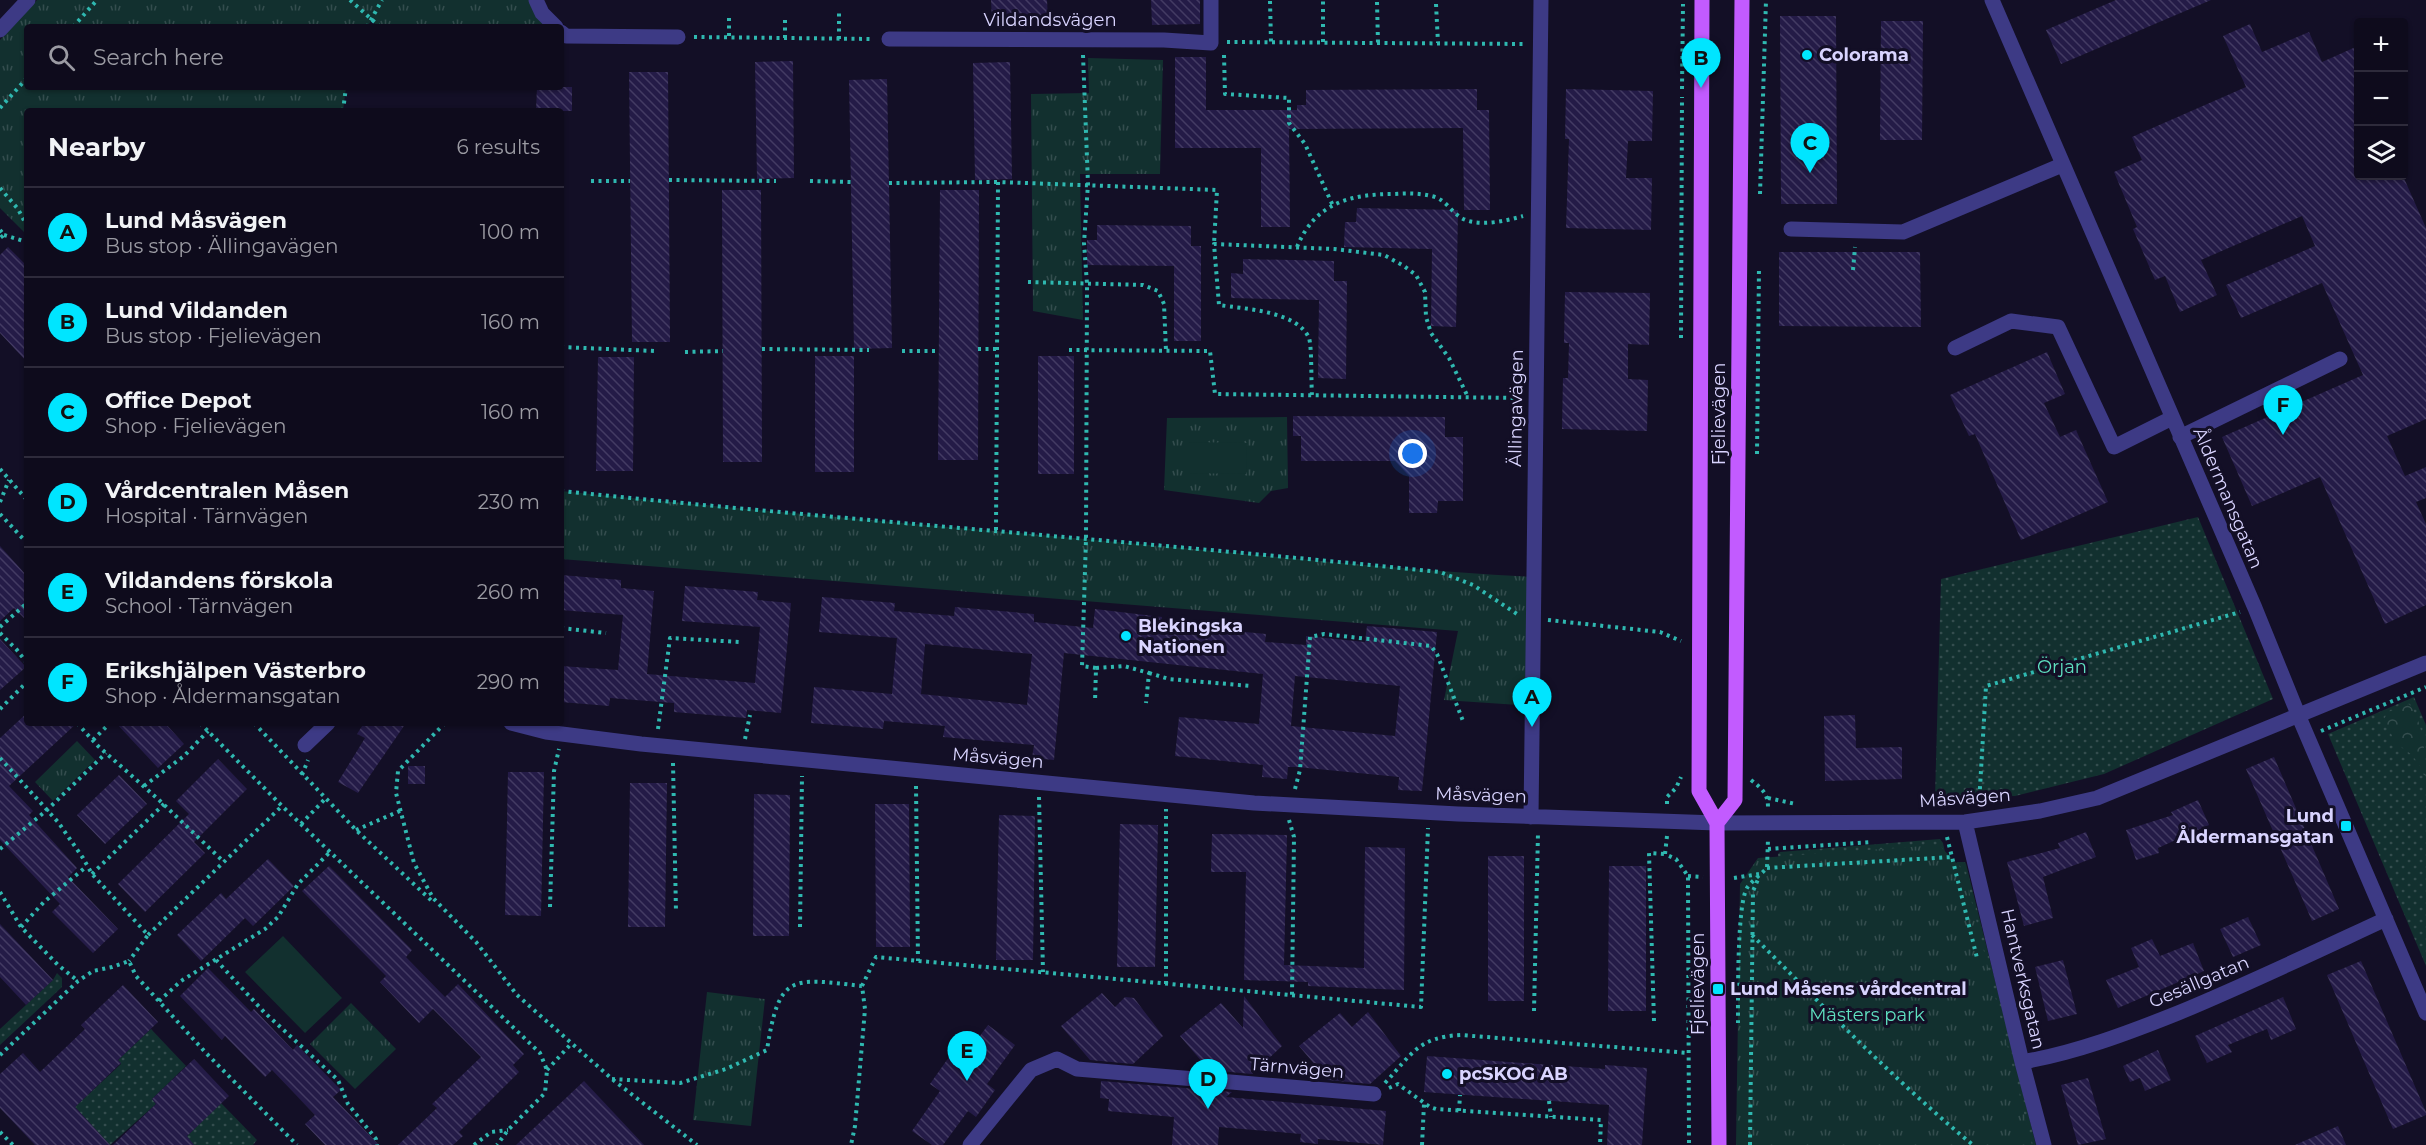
<!DOCTYPE html>
<meta charset="utf-8">
<style>
:root{--surface:#0e0b1c;--page:#1c1929;--text:#f1f3f6;--muted:#9b9ba3;--line:#2e2b3b;--accent:#00e5ff}
body{margin:0;font-family:Montserrat,sans-serif;background:var(--page);color:var(--text)}
.controls{position:absolute;right:18px;top:18px;display:grid;overflow:hidden;border-radius:6px;box-shadow:0 2px 4px #0004}
.controls button{width:54px;height:54px;display:grid;place-items:center;padding:0;border:0;border-bottom:2px solid var(--line);background:var(--surface);color:var(--text);font:30px sans-serif}
.you{position:absolute;left:1413px;top:454px;width:21px;height:21px;margin:-15px;border:4px solid #fff;border-radius:50%;background:#1a73e8;box-shadow:0 0 0 9px #1a73e833}
.badge{display:grid;place-items:center;width:39px;height:39px;border-radius:50%;background:var(--accent);color:#111;font-size:20px;font-weight:700}
.pin{position:absolute;translate:-50% -50px;filter:drop-shadow(0 2px 3px #0008)}
.pin::after{content:'';position:absolute;top:32px;width:21px;height:18px;background:inherit;clip-path:polygon(0 0,100% 0,50% 100%)}
.list{margin:0;padding:0;list-style:none}
h2{display:flex;justify-content:space-between;align-items:center;height:78px;margin:0;padding:0 24px;font-size:26px}
h2 small{font-size:20px;font-weight:400;color:var(--muted)}
.list li{display:grid;grid-template-columns:39px 1fr auto;gap:18px;align-items:center;box-sizing:border-box;height:90px;padding:0 24px;border-top:2px solid var(--line)}
.list b{display:block;font-size:22px;white-space:nowrap}
.list p{margin:0;font-size:20px;white-space:nowrap;color:var(--muted)}
.list em{font-size:20px;font-style:normal;color:var(--muted)}
.icon{flex:none;width:33px;height:33px;fill:none;stroke:currentColor;stroke-width:2;stroke-linecap:round;stroke-linejoin:round}
.map{position:relative;flex:none;width:2426px;height:1145px;overflow:hidden}
.search{position:absolute;background:var(--surface);box-shadow:0 2px 4px #0004;left:24px;top:24px;width:540px;height:66px;display:flex;align-items:center;gap:15px;box-sizing:border-box;padding:0 21px;border-radius:6px;color:var(--muted);font-size:22px}
.panel{position:absolute;background:var(--surface);box-shadow:0 2px 4px #0004;left:24px;top:108px;width:540px;height:618px;border-radius:6px}
.map>svg:first-child{display:block}
.grass{fill:url(#grass-dots)}
.forest{fill:url(#forest-crowns)}
.park{fill:url(#park-tufts)}
.pitch{fill:#12302f}
.building{fill:url(#building-back-hatch);fill-rule:evenodd}
.lines{fill:none;stroke-linecap:round;stroke-linejoin:round}
.path{stroke:#2fb8b0;stroke-width:4;stroke-dasharray:3 4.5;stroke-linecap:butt}
.minor{stroke:#3d3a85;stroke-width:15}
.major{stroke:#c25bff;stroke-width:15}
.poi-dot{fill:#00e5ff;stroke:#130f26;stroke-width:2}
.labels{text-anchor:middle;stroke-width:6;stroke-linejoin:round;paint-order:stroke}
.street-label{font-size:18px;fill:#d9d4ff;stroke:#130f26}
.poi-label{font-size:18px;font-weight:bold;fill:#d9d4ff;stroke:#130f26;text-anchor:start}
.park-label{font-size:18px;fill:#5fe0c0;stroke:#130f26}
</style>
<div class="map">
<svg width="2426" height="1145" viewBox="0 0 2426 1145">
<defs>
<pattern id="grass-dots" width="8" height="8" patternUnits="userSpaceOnUse" patternTransform="scale(1.5)"><rect width="8" height="8" fill="#12302f"/><path d="M2 2h.1M6 6h.1" fill="none" stroke="#344d4e" stroke-width="1.8" stroke-linecap="round"/></pattern>
<pattern id="forest-crowns" width="20" height="18" patternUnits="userSpaceOnUse" patternTransform="scale(1.5)"><rect width="20" height="18" fill="#12302f"/><path d="M2 6a3 3 0 1 1 6 0M12 15a3 3 0 1 1 6 0" fill="none" stroke="#344d4e"/></pattern>
<pattern id="park-tufts" width="24" height="20" patternUnits="userSpaceOnUse" patternTransform="scale(1.5)"><rect width="24" height="20" fill="#12302f"/><path d="M3 7l-1-3M5 7V3M7 7l1-3M15 17l-1-3M17 17v-4M19 17l1-3" fill="none" stroke="#344d4e"/></pattern>
<pattern id="building-back-hatch" width="6" height="6" patternUnits="userSpaceOnUse" patternTransform="scale(1.5)"><rect width="6" height="6" fill="#241b47"/><path d="M-1 5l2 2M0 0l6 6M5-1l2 2" fill="none" stroke="#433b63"/></pattern>
</defs>
<rect width="100%" height="100%" fill="#130f26"/>
<!-- grass -->
<path class="grass" d="M2198,517l75,182 -169,75 -89,22 -80,2 6,-219z
M2414,697l12,28v241l-98,-232z
M1940,839l3,4 2,9 -166,10 -1,-8 2,-2z
M1957,862h8l1,2 70,281h-9l-72,-280z
M57,973l5,5v9l-62,58v-16l53,-49z
M151,1029l35,37 -34,33 4,5 -46,41 -35,-38 46,-43 -3,-4z
M221,1103l36,37 -4,5h-69l3,-9z"/>
<!-- forest -->
<path class="forest" d="M2409,704c17,20 17,62 17,90l-3,-24 -11,-15 -17,-13 -11,-23 4,-7z"/>
<!-- park -->
<path class="park" d="M37,0h499l20,27h-176l-9,-6 -4,6h-340v60h319l-3,24h-316v124l-27,-27v-168z
M1088,58l75,2 -3,114h-80l3,146 -50,-9 -2,-217 58,-1z
M1287,417l1,71 -17,3 -12,12 -95,-13 3,-72z
M561,491c174,18 349,32 523,48 150,13 299,30 450,38l-2,129 -88,-6 14,-69 -897,-72z
M77,741l18,19 -42,41 -18,-19z
M1939,845l25,26 68,274h-296l4,-261 18,-26z
M707,992l58,7 -14,127 -58,-6z
M351,1003l45,46 -41,40 -45,-45z"/>
<!-- pitch -->
<path class="pitch" d="M1189,442l58,1 -1,31 -57,-1z
M283,936l59,62 -37,35 -60,-61z"/>
<!-- building -->
<path class="building" d="M991,0h56l1,19 -56,2z
M1151,0h49v24l-48,1z
M2116,0h95l-150,64 -15,-34z
M1780,16h56l1,188h-56z
M1881,21h42l-1,119h-42z
M2250,24l12,28 47,-20 13,30 36,-16v130h45l23,52v191l-39,17 18,40 21,-9v31l-10,4 10,22v81l-41,19 -65,-147 -68,29 -30,-69 141,-62 -41,-92 -81,35 -15,-33 89,-39 -13,-30 -101,44 16,35 -37,17 -15,-36 -10,4 -22,-51 4,-2 -23,-55 28,-12 -10,-23 114,-50 -23,-51z
M1175,57h31v53h91v-5h9v-15l171,-1v21h12l1,100h-26l-1,-82 -174,1 1,98h-29v-79h-86z
M793,61l1,117 -37,1 -2,-117z
M1010,62l2,117 -37,1 -2,-117z
M629,72h39l2,270h-38z
M887,79l5,269 -38,1 -5,-269z
M537,87h35v24h-36z
M1566,89l87,2 -1,50h-24l-2,37h26l-1,52 -85,-2 3,-89h-4z
M722,190h39l1,272h-39z
M940,190h39l-1,270h-40z
M1357,208l101,2 -2,117 -25,-1 1,-77 -88,-2 1,-25h11z
M1097,225l94,1v20h10v95h-27v-75l-87,-1v-25h10z
M8,247l19,19v96l-27,-29v-78z
M1779,252h141l1,75 -142,-1z
M1243,259l91,2v20h13l-1,98 -28,-1 1,-78 -88,-2v-25l12,1z
M1565,292l85,1 -1,52 -21,-1v35l20,1 -1,51 -85,-2 1,-51h5l1,-35h-5z
M2047,352l18,42 -21,9 16,34 16,-7 32,72 -87,38 -46,-106 -6,2 -19,-41z
M815,356h39v116h-39z
M1038,356h36v118h-36z
M598,357h36l-1,114h-37z
M1293,416l152,1v20h18v64h-25l-1,12h-28v-37l-14,-15h-94v-25h-8z
M0,546l27,30v45l-13,-13 -14,13z
M561,575l60,5v8l33,3 -7,83 108,9 5,-56 -78,-6 3,-35 73,6 -1,8 34,3 -10,110 -34,-3 -1,8 -72,-6v-9l-64,-5 -1,8 -48,-4v-36l57,4 5,-55 -62,-5z
M822,597l73,6 -1,8 60,5 1,-9 79,7v8l59,6 2,-19 67,8 -1,7 105,10 -1,8 41,3v-9l59,6 2,-16 70,6 -15,159 -24,-1 1,-13 -102,-10h-9l-1,12 -25,-2 1,-12 -88,-9 4,-39 80,7 4,-50 -199,-21 -10,107 -22,-2 2,-13 -91,-8 2,-11 -61,-5 -1,8 -72,-6 3,-36 78,7 5,-56 -78,-6zM925,644l107,10 -5,51 -106,-11zM1295,676l105,10 -5,50 -104,-10z
M0,639l26,28 -26,23z
M27,713v10h50l-68,63 24,25 -4,4 48,53 -9,9 50,52 -25,24 -41,-41 8,-8 -60,-64v-102z
M1855,715l1,33 46,-1v32l-77,2 -1,-65z
M116,723h49l19,21 -26,24z
M364,723h42l-48,70 -20,-11 27,-44 -8,-4z
M2274,757l65,152 -27,12 -66,-152z
M218,759l29,30 -53,53 11,11 -60,59 -27,-28 71,-70 -13,-13z
M408,766h17v18h-17z
M508,772h36l-3,144 -36,-1z
M119,775l28,29 -42,40 -28,-29z
M630,783h37l-2,144h-37z
M754,794l36,1 -1,141h-36z
M2198,800l11,25 -51,23 1,5 -23,7 -10,-30 47,-15 -2,-3z
M875,804h34l1,143h-34z
M999,815l36,1 -2,144h-37z
M1120,824l38,1 -3,142h-38z
M2086,832l10,25 -53,20 10,41 -29,8 -17,-64 53,-14 -2,-5z
M1212,834l75,1 -3,130 80,3 1,-121 40,1 -1,142 -96,-4v-4l-64,-2 2,-108h-35z
M1488,856h36v145h-36z
M268,859l26,27 -41,40 -8,-8 -44,43 -24,-26 44,-42 5,6z
M329,866l83,84 -6,7 39,40 13,-13 66,70 -11,11 6,7 -60,60 4,4 -10,9h-55l39,-37 -5,-4 49,-47 -48,-48 -14,14 -39,-41 6,-6 -84,-85z
M1609,866h37v145h-38z
M2248,917l13,28 -28,12 -13,-28z
M0,924l53,56 -27,25 -26,-28z
M2152,939l8,17 33,-13 11,28 -86,37 -12,-28 33,-13 -8,-19z
M2063,960l14,54 -29,7 -13,-54z
M2361,961l65,151v3l-33,14 -66,-154z
M208,968l43,44 3,-3 39,41 4,-5 44,45 -8,7 46,48h-54l-20,-21 10,-9 -43,-45 -7,7 -40,-41 -3,4 -42,-44z
M123,985l35,37 -40,38 3,3 -46,44 35,38h-75l-35,-37v-34l23,-21 17,19 45,-43 -4,-4z
M1102,993l13,14 10,-10 9,1 29,38 -30,28 -43,-4 -29,-34z
M1244,996l38,50 -30,28 -43,-4 -29,-34 41,-33 22,25z
M2283,997l13,32 -25,11 -4,-11 -39,16 4,7 -25,11 -12,-27z
M1368,1012l33,44 -31,28 -42,-4 -29,-34 41,-33 12,14z
M988,1025l27,20 -28,39 8,6 -19,27 -8,-6 -25,34h-11l-20,-14 28,-40 -10,-7 19,-27 10,7z
M2158,1050l13,30 -26,11 -5,-13 -10,4 -7,-16z
M1427,1056l178,13v-4l42,3 -5,77h-35l2,-40 -185,-13z
M194,1059l35,37 -42,40 7,9h-81l43,-41 -4,-5z
M2088,1078l18,61 -28,6 -17,-60z
M584,1081l60,64h-128z
M1101,1081l131,11 -6,5 160,14 -3,34 -65,-6v5l-18,-2 1,-8 -82,-7 -1,18h-46l2,-28 -66,-6 1,-12 -9,-1z
M2338,1126l8,19h-51z"/>
<g class="lines">
<!-- path -->
<path class="path" d="M350,0l30,27
M1270,1l1,41
M1377,2l1,41
M1436,4l2,39
M729,18v20
M73,27l24,-27
M367,27l15,-27
M694,37l179,2
M785,38v-22
M839,39v-26
M1227,42l298,2
M1323,42v-42
M1083,55l5,129 -4,59 3,41 -1,255 -4,127 14,2 -1,34
M1224,55l1,39 64,4v25l16,21 28,62
M1682,89l1,-85
M0,108l27,-30
M343,111l3,-24
M669,180l107,1
M591,181h39
M810,181l41,1
M889,183l109,-1
M0,188l18,21 9,17
M1760,194l6,-194
M0,230l4,5 -4,3
M4,235l23,7
M1297,247c18,-44 53,-53 97,-53 14,-1 27,-1 41,3 11,4 16,14 25,20 16,11 46,4 63,-1
M1853,270l2,-23
M1028,282l115,3 15,6 6,13 2,47
M1681,338l1,-241
M561,347l93,4
M762,349l107,1
M978,349h20
M1069,350l141,1 5,43 305,4
M902,351h37
M685,352l38,-1
M1312,395c-1,-12 0,-48 -3,-57 -12,-27 -64,-29 -90,-33l-5,-61 120,5 50,6 20,11 12,9 9,17 1,25 5,16 18,25 19,39
M1757,454l2,-187
M0,469l27,31
M561,491c293,30 586,51 879,81l33,13 44,29
M0,502l9,-22
M0,514l27,29
M996,530l2,-348 219,8 -3,54
M1548,620l112,12 21,9
M0,627l27,-24
M561,628l45,5
M0,633l17,17 10,13
M1096,668l28,-2 25,7 -3,30
M1149,673l20,6 82,7
M0,709l27,-27
M77,723l21,23 60,53 66,63
M200,723l82,83 258,247 7,17 -2,23 -37,37 -11,15
M254,723l102,107 78,73
M445,723l-47,48 -2,22 18,70 19,35 43,44 41,53 95,84 85,66
M658,729l12,-91 69,4
M2321,731l105,-44
M745,739l5,-24
M93,740l17,-17
M0,758l58,64 25,36 9,16 56,61 -19,26
M673,763l3,149
M302,775l6,-15
M1751,780c10,8 17,13 17,27
M144,786l40,-30 24,-25
M916,786l2,175
M1295,789l5,-19 10,-133 14,-3 107,12 6,8 26,67
M1039,797l4,175
M1768,798l28,6
M1667,804v-7l9,-9 5,-11
M1979,804l7,-118 254,-74
M1289,820l5,17 -2,158
M301,824l24,-25
M356,830l46,-20
M1667,836l-2,18 11,5 12,17 1,269
M1947,837l30,121
M0,849l47,-39 59,-57
M1768,849l104,-7
M1767,868l185,-11
M92,874l72,-70
M1688,876l15,1
M1734,878l25,-4
M0,892l21,35 37,38 20,16
M550,907l4,-136 5,-22
M21,927l23,-25 43,-36
M800,927l2,-151
M148,935l134,-129
M1752,935c72,72 142,145 221,210
M216,960l48,52 74,68 10,24 28,35 1,6
M1166,984v-175
M862,986l14,-29 545,50 7,-179
M159,1001l22,-20 84,-52 13,-12 20,-33 33,-33
M1534,1011l4,-178
M1654,1021l-5,-168 16,1
M1738,1023c0,-24 -1,-119 9,-135 5,-7 14,-14 20,-20l1,-29
M0,1055l78,-74 15,-10 19,-4 17,-6 7,15 70,77 91,92
M547,1070l24,-26
M612,1079l68,4 46,-14 41,-19c12,-77 24,-72 95,-64l3,23 -10,117 -4,19
M1385,1083c27,-29 33,-46 76,-48l228,18
M1389,1088l9,-4 32,23 6,2 165,11 -1,25
M1549,1101l2,16
M1459,1111l1,-16
M0,1132l13,13
M474,1145l17,-13 17,-2
M1422,1145l2,-41
M1750,1145l3,-254 6,-14"/>
<!-- minor -->
<path class="minor" d="M536,0l6,13 14,14
M1992,0l263,608 47,116 124,289
M0,30l28,-30
M561,32l5,4 112,1
M889,39l275,1 47,3v-43
M1791,229l112,3 159,-67
M1955,348l56,-27 47,6 56,120 58,-29
M2180,437l160,-78
M511,723l35,9 95,12 613,59 204,11 259,9 248,-1 75,-11 57,-13 329,-135
M305,745l23,-22
M1531,817l10,-817
M1965,822l57,240 22,83
M2022,1062c53,-9 106,-29 156,-49 70,-29 139,-62 208,-94
M970,1145l61,-75 26,-11 20,10 297,25"/>
<!-- major -->
<path class="major" d="M1702,0l-3,791 18,32 2,322
M1717,823l18,-23 7,-800"/>
</g>
<!-- markers -->
<g class="poi-dot">
<circle cx="1807" cy="55" r="6"/>
<circle cx="1126" cy="636" r="6"/>
<rect x="2340" y="820" width="12" height="12" rx="3"/>
<rect x="1712" y="983" width="12" height="12" rx="3"/>
<circle cx="1447" cy="1074" r="6"/>
</g>
<g class="labels">
<!-- street labels -->
<g class="street-label">
<text x="1050" y="26">Vildandsvägen</text>
<text transform="translate(1516 408) rotate(-89)" y="6">Ällingavägen</text>
<text transform="translate(1719 414) rotate(-90)" y="6">Fjelievägen</text>
<text transform="translate(2228 498) rotate(67)" y="6">Åldermansgatan</text>
<text transform="translate(998 758) rotate(5)" y="6">Måsvägen</text>
<text transform="translate(1481 795) rotate(2)" y="6">Måsvägen</text>
<text transform="translate(1965 798) rotate(-4)" y="6">Måsvägen</text>
<text transform="translate(2023 979) rotate(77)" y="6">Hantverksgatan</text>
<text transform="translate(2199 982) rotate(-23)" y="6">Gesällgatan</text>
<text transform="translate(1698 984) rotate(-90)" y="6">Fjelievägen</text>
<text transform="translate(1297 1068) rotate(5)" y="6">Tärnvägen</text>
</g>
<!-- poi labels -->
<g class="poi-label">
<text x="1819" y="61">Colorama</text>
<text x="1138" y="632">Blekingska<tspan x="1138" dy="21">Nationen</tspan></text>
<text x="2334" y="822" text-anchor="end">Lund<tspan x="2334" dy="21">Åldermansgatan</tspan></text>
<text x="1730" y="995">Lund Måsens vårdcentral</text>
<text x="1459" y="1080">pcSKOG AB</text>
</g>
<!-- park labels -->
<g class="park-label">
<text x="2062" y="673">Örjan</text>
<text x="1867" y="1021">Mästers park</text>
</g>
</g>
</svg>
<div class="controls">
<button>+</button>
<button>−</button>
<button><svg class="icon" aria-label="layers" viewBox="0 0 24 24"><path d="M12 4l9 5-9 5-9-5zM3 14l9 5 9-5"/></svg></button>
</div>
<div class="you"></div>
<div class="pin badge" style="left:1532px;top:727px">A</div>
<div class="pin badge" style="left:1701px;top:88px">B</div>
<div class="pin badge" style="left:1810px;top:173px">C</div>
<div class="pin badge" style="left:1208px;top:1109px">D</div>
<div class="pin badge" style="left:967px;top:1081px">E</div>
<div class="pin badge" style="left:2283px;top:435px">F</div>
<div class="search"><svg class="icon" aria-label="search" viewBox="0 0 24 24"><circle cx="10" cy="10" r="6"/><path d="M15 15l6 6"/></svg>Search here</div>
<section class="panel">
<h2>Nearby<small>6 results</small></h2>
<ul class="list">
<li><span class="badge">A</span><div><b>Lund Måsvägen</b><p>Bus stop · Ällingavägen</p></div><em>100 m</em></li>
<li><span class="badge">B</span><div><b>Lund Vildanden</b><p>Bus stop · Fjelievägen</p></div><em>160 m</em></li>
<li><span class="badge">C</span><div><b>Office Depot</b><p>Shop · Fjelievägen</p></div><em>160 m</em></li>
<li><span class="badge">D</span><div><b>Vårdcentralen Måsen</b><p>Hospital · Tärnvägen</p></div><em>230 m</em></li>
<li><span class="badge">E</span><div><b>Vildandens förskola</b><p>School · Tärnvägen</p></div><em>260 m</em></li>
<li><span class="badge">F</span><div><b>Erikshjälpen Västerbro</b><p>Shop · Åldermansgatan</p></div><em>290 m</em></li>
</ul>
</section>
</div>
